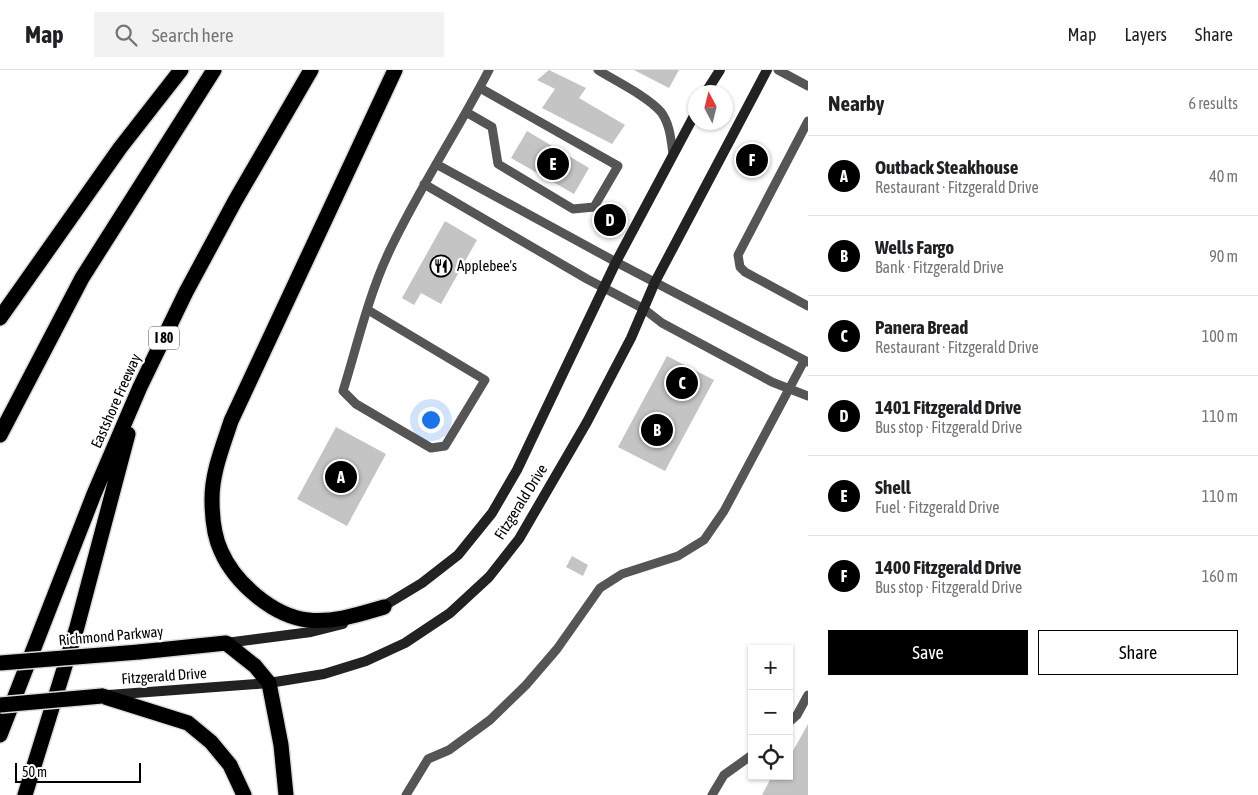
<!DOCTYPE html>
<meta charset="utf-8">
<style>
:root{--surface:#fff;--page:#f2f2f2;--text:#202124;--muted:#757577;--line:#e0e0e0;--accent:#000}
body{margin:0;font-family:"Asap Condensed",sans-serif;background:var(--page);color:var(--text)}
.controls{position:absolute;right:15px;bottom:15px;display:grid;overflow:hidden;border-radius:0px;box-shadow:0 1px 4px #0004}
.controls button{width:45px;height:45px;display:grid;place-items:center;padding:0;border:0;border-bottom:1px solid var(--line);background:var(--surface);color:var(--text);font:25px sans-serif}
.compass{position:absolute;left:688px;top:15px;width:45px;height:45px;border-radius:50%;background:var(--surface);box-shadow:0 1px 4px #0004;rotate:353deg}
.scale{position:absolute;left:15px;bottom:12px;width:126px;box-sizing:border-box;padding-left:5px;border:2px solid #000;border-top:0;font-size:14px;line-height:18px;white-space:nowrap;color:#000;-webkit-text-stroke:4px #fff;paint-order:stroke}
.you{position:absolute;left:430px;top:349px;width:18px;height:18px;margin:-12px;border:4px solid #fff;border-radius:50%;background:#1a73e8;box-shadow:0 0 0 8px #1a73e833}
.badge{display:grid;place-items:center;width:32px;height:32px;border-radius:50%;background:var(--accent);color:#fff;font-size:16px;font-weight:700}
.pin{position:absolute;translate:-50% -50%;border:2px solid #fff;box-shadow:0 1px 5px #0006}
.list{margin:0;padding:0;list-style:none}
h2{display:flex;justify-content:space-between;align-items:center;height:65px;margin:0;padding:0 20px;font-size:21px}
h2 small{font-size:16px;font-weight:400;color:var(--muted)}
.list li{display:grid;grid-template-columns:32px 1fr auto;gap:15px;align-items:center;box-sizing:border-box;height:80px;padding:0 20px;border-top:1px solid var(--line)}
.list b{display:block;font-size:19px;white-space:nowrap}
.list p{margin:0;font-size:16px;white-space:nowrap;color:var(--muted)}
.list em{font-size:16px;font-style:normal;color:var(--muted)}
.actions{display:flex;gap:10px;padding:15px 20px}
.actions a{flex:1;padding:11px 0;border:1px solid var(--accent);border-radius:0px;text-align:center;font-size:18px;color:var(--accent)}
.actions .main{background:var(--accent);color:#fff}
.icon{flex:none;width:28px;height:28px;fill:none;stroke:currentColor;stroke-width:2;stroke-linecap:round;stroke-linejoin:round}
.map{position:relative;flex:none;width:808px;height:725px;overflow:hidden}
header{display:flex;align-items:center;gap:30px;box-sizing:border-box;height:70px;padding:0 25px;background:var(--surface);border-bottom:1px solid var(--line)}
header strong{font-size:24px}
nav{display:flex;gap:28px;margin-inline-start:auto;font-size:18px}
.search{width:350px;height:45px;background:var(--page);display:flex;align-items:center;gap:12px;box-sizing:border-box;padding:0 18px;border-radius:0px;color:var(--muted);font-size:19px}
main{display:flex}
aside{flex:1;background:var(--surface)}
.map>svg:first-child{display:block}
.building{fill:#c4c4c4}
.lines{fill:none;stroke-linecap:round;stroke-linejoin:round}
.highway-casing{stroke:#dbdbdb;stroke-width:18}
.lane{stroke:#555;stroke-width:9}
.secondary{stroke:#222;stroke-width:10}
.highway{stroke:#000;stroke-width:15}
.highway-bridge-casing{stroke:#dbdbdb;stroke-width:18;stroke-linecap:butt}
.highway-bridge{stroke:#000;stroke-width:15}
.labels{text-anchor:middle;stroke-width:4.5;stroke-linejoin:round;paint-order:stroke}
.shield{fill:#fff;stroke:#4c4c4c;stroke-width:1}
.shield-label{font-size:14px;font-weight:bold;fill:#000}
.poi-label{font-size:15px;fill:#000;stroke:#fff;text-anchor:start}
.street-label{font-size:15px;fill:#000;stroke:#fff}
</style>
<header>
<strong>Map</strong>
<div class="search"><svg class="icon" aria-label="search" viewBox="0 0 24 24"><circle cx="10" cy="10" r="6"/><path d="M15 15l6 6"/></svg>Search here</div>
<nav><a>Map</a><a>Layers</a><a>Share</a></nav>
</header>
<main>
<div class="map">
<svg width="808" height="725" viewBox="0 0 808 725">
<rect width="100%" height="100%" fill="#fff"/>
<!-- building -->
<path class="building" d="M549,0l37,18 -7,10 46,27 -13,19 -70,-36 13,-19 -18,-9z
M634,0h45l-10,18z
M527,61l62,37 -15,26 -63,-36z
M445,151l32,19 -36,64 -20,-11 -7,12 -12,-7z
M667,286l47,24 -49,91 -47,-24z
M336,357l50,27 -39,72 -50,-27z
M572,486l16,9 -5,11 -17,-9z
M808,654v71h-46l10,-19h17v-18z"/>
<g class="lines">
<!-- highway casing -->
<g class="highway-casing">
<path id="highway" d="M0,248l120,-170 61,-78
M0,365l82,-157 132,-208
M384,537c-24,7 -50,16 -76,13 -35,-4 -73,-37 -87,-69 -7,-15 -9,-35 -9,-52 0,-27 11,-53 19,-78l164,-351
M139,582l87,-9 29,23 14,17 12,62 5,50
M102,626l86,27 23,19 19,23 14,30
M0,665l94,-241 46,-107 46,-95 49,-91 76,-131
M25,725l52,-168 51,-193"/>
</g>
<!-- lane -->
<path class="lane" d="M598,0c19,12 49,26 63,42 9,12 10,28 12,42
M778,0l30,16
M466,42l26,15 6,37 75,45 21,-2 24,-41 -138,-78
M808,51l-70,134 2,12 5,5 63,34
M436,94l180,98 192,100
M424,114l163,95 57,30 18,14 110,59 36,14
M368,240l117,70 -40,66 -14,2 -75,-44 -13,-13c14,-45 25,-94 45,-137 30,-64 69,-122 101,-184
M789,652l8,-7 11,-20
M406,725l22,-36 21,-9 41,-30 36,-35 31,-36 43,-61 22,-14 56,-18 26,-16 20,-29 80,-150
M712,725l12,-20 28,-20"/>
<!-- secondary -->
<path class="secondary" d="M706,22l14,-22
M379,539l43,-26 36,-28 34,-42 25,-43 99,-208 80,-150
M226,573l85,-11 32,-8
M108,625l161,-12 55,-9 42,-13 39,-18 45,-30 39,-36 30,-38 68,-117 44,-84 24,-56 112,-212"/>
<!-- highway -->
<use href="#highway" class="highway"/>
<!-- highway-bridge casing -->
<g class="highway-bridge-casing">
<path id="highway-bridge" d="M0,593l139,-11
M0,635l102,-9"/>
</g>
<!-- highway-bridge -->
<use href="#highway-bridge" class="highway-bridge"/>
</g>
<!-- icons -->
<defs>
<g id="restaurant-ring" transform="scale(1.125)"><circle r="9.5" fill="#fff" stroke="#000" stroke-width="1.5"/><path d="M-5-6h1v4h1v-4h1v4h1v-4h1v5L-1.5 .5V6h-2V.5L-5-1ZM5-6V6H3V1.5H1.5Q1.5-4 5-6Z" fill="#000"/></g>
</defs>
<g fill-rule="evenodd">
<use href="#restaurant-ring" x="441" y="196"/>
</g>
<g class="labels">
<!-- shield labels -->
<rect class="shield" x="149" y="256.5" width="30" height="23" rx="4"/>
<g class="shield-label">
<text x="164" y="273">I 80</text>
</g>
<!-- poi labels -->
<g class="poi-label">
<text x="457" y="201">Applebee's</text>
</g>
<!-- street labels -->
<g class="street-label">
<text transform="translate(116 331) rotate(-66)" y="5">Eastshore Freeway</text>
<text transform="translate(521 432) rotate(-58)" y="5">Fitzgerald Drive</text>
<text transform="translate(111 566) rotate(-5)" y="5">Richmond Parkway</text>
<text transform="translate(164 606) rotate(-4)" y="5">Fitzgerald Drive</text>
</g>
</g>
</svg>
<div class="controls">
<button>+</button>
<button>−</button>
<button><svg class="icon" aria-label="locate" viewBox="0 0 24 24"><circle cx="12" cy="12" r="6"/><path d="M12 2v4M12 18v4M2 12h4M18 12h4"/></svg></button>
</div>
<svg class="compass" viewBox="-18 -18 36 36"><path d="M0-13l5 13h-10z" fill="#e53935"/><path d="M0 13l5-13h-10z" fill="#757577"/></svg>
<div class="scale">50 m</div>
<div class="you"></div>
<div class="pin badge" style="left:341px;top:407px">A</div>
<div class="pin badge" style="left:657px;top:360px">B</div>
<div class="pin badge" style="left:682px;top:313px">C</div>
<div class="pin badge" style="left:610px;top:150px">D</div>
<div class="pin badge" style="left:553px;top:94px">E</div>
<div class="pin badge" style="left:752px;top:90px">F</div>
</div>
<aside>
<h2>Nearby<small>6 results</small></h2>
<ul class="list">
<li><span class="badge">A</span><div><b>Outback Steakhouse</b><p>Restaurant · Fitzgerald Drive</p></div><em>40 m</em></li>
<li><span class="badge">B</span><div><b>Wells Fargo</b><p>Bank · Fitzgerald Drive</p></div><em>90 m</em></li>
<li><span class="badge">C</span><div><b>Panera Bread</b><p>Restaurant · Fitzgerald Drive</p></div><em>100 m</em></li>
<li><span class="badge">D</span><div><b>1401 Fitzgerald Drive</b><p>Bus stop · Fitzgerald Drive</p></div><em>110 m</em></li>
<li><span class="badge">E</span><div><b>Shell</b><p>Fuel · Fitzgerald Drive</p></div><em>110 m</em></li>
<li><span class="badge">F</span><div><b>1400 Fitzgerald Drive</b><p>Bus stop · Fitzgerald Drive</p></div><em>160 m</em></li>
</ul>
<div class="actions"><a class="main">Save</a><a>Share</a></div>
</aside>
</main>
